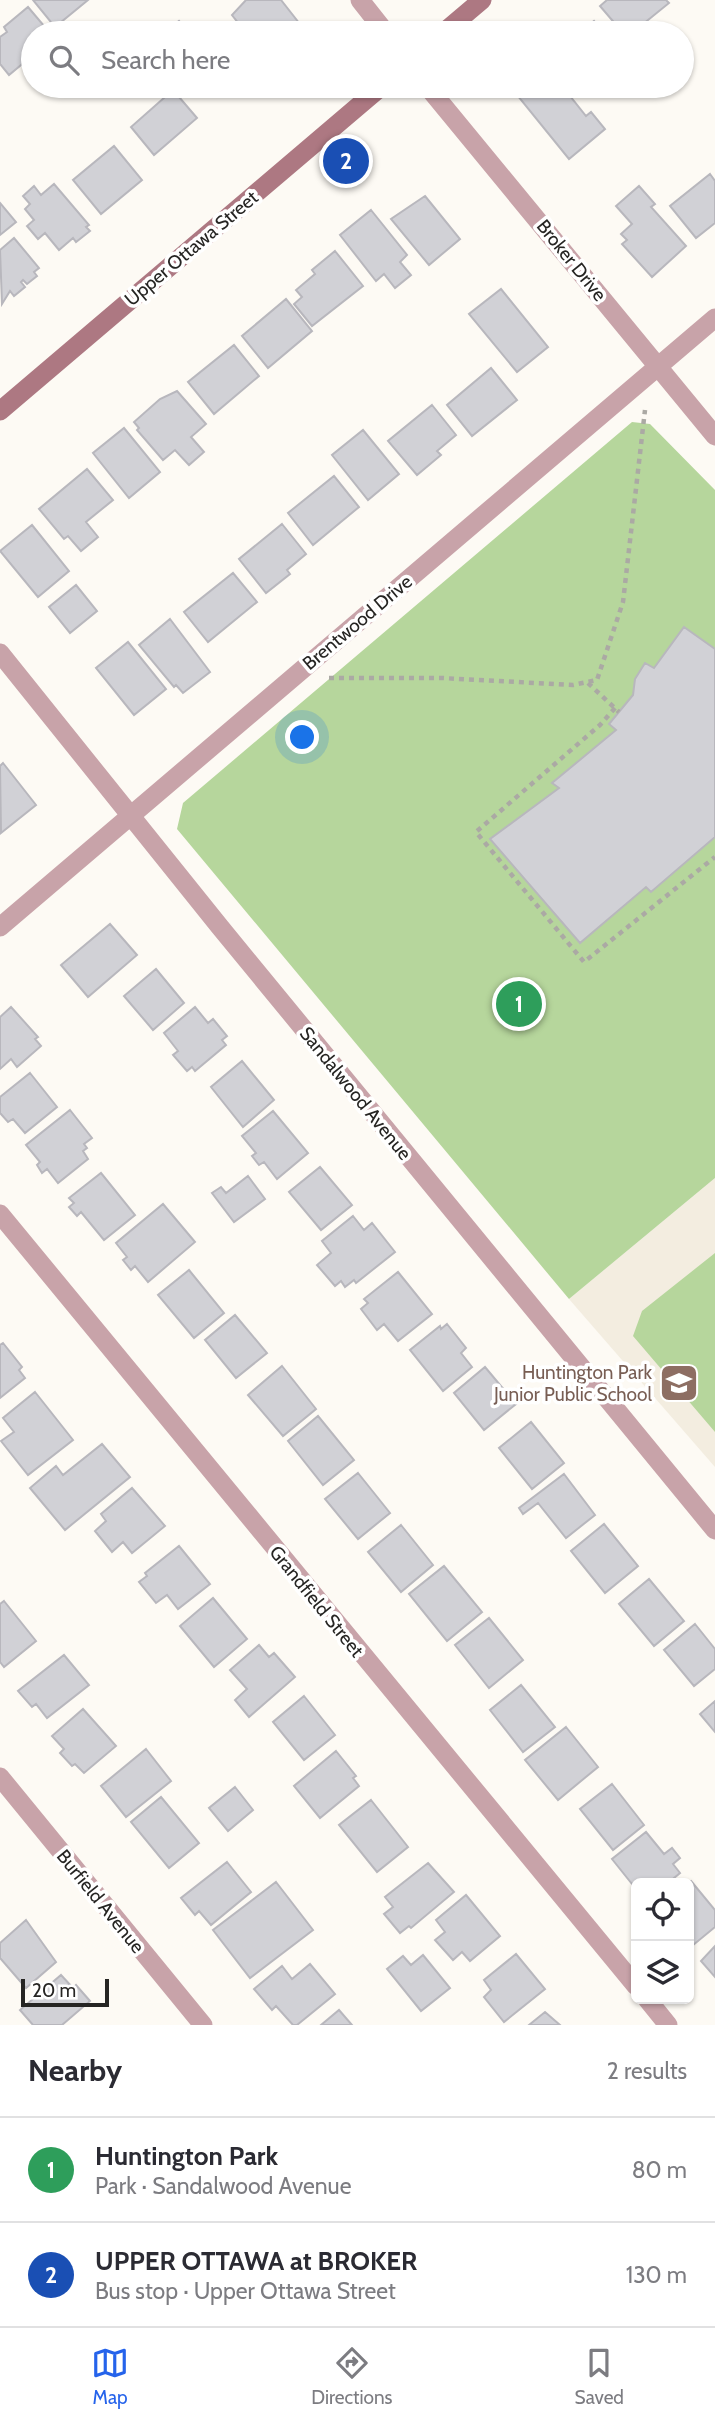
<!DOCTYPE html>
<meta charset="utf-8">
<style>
:root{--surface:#fff;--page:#f2f2f3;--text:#2b2b33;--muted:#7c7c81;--line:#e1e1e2;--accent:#2563eb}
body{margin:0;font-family:Cabin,sans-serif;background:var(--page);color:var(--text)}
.controls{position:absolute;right:21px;bottom:21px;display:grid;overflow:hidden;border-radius:10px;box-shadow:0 2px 5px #0004}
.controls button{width:63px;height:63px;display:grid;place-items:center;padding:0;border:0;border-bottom:2px solid var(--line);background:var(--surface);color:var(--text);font:35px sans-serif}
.scale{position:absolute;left:21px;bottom:18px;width:88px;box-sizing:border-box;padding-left:7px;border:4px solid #262523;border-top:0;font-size:19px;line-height:24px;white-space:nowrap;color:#262523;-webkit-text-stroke:5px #fff;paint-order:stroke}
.you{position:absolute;left:303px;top:738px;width:24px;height:24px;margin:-18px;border:5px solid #fff;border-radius:50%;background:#1a73e8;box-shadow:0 0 0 10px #1a73e833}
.badge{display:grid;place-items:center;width:46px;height:46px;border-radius:50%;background:var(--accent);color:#fff;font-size:23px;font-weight:700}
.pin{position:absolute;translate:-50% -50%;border:4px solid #fff;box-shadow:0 2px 7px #0006}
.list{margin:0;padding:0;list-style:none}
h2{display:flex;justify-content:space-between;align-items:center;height:91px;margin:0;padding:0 28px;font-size:30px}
h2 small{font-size:23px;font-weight:400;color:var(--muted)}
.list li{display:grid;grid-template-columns:46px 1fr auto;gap:21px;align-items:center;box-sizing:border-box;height:105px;padding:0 28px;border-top:2px solid var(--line)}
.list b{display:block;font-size:26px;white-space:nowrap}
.list p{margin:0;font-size:23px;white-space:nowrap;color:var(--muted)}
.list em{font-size:23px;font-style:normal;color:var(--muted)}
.icon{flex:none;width:38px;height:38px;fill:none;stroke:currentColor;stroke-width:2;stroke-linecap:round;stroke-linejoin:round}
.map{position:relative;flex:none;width:715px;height:2025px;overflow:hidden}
.search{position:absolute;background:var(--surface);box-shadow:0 2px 5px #0004;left:21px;right:21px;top:21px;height:77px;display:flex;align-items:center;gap:18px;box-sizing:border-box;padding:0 24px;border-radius:38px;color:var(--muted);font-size:26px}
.sheet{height:301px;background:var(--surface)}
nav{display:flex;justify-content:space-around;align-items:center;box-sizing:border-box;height:98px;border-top:2px solid var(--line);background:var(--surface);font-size:19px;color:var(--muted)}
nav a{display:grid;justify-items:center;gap:4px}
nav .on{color:var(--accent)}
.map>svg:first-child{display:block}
.built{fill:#f3ede0}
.green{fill:#b6d69c}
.building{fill:#d1d1d6;stroke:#b8b7bd;stroke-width:2}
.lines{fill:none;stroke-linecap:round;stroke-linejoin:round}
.path{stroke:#aba9a4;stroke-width:4.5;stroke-dasharray:5 5;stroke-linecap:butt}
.minor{stroke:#c8a3a9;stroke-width:19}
.secondary{stroke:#ad7882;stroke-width:19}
.labels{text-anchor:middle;stroke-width:7;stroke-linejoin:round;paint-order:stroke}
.street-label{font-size:19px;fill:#262523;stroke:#fff}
.education-label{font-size:19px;fill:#785e54;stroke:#fff;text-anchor:end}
</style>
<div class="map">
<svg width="715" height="2025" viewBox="0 0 715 2025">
<rect width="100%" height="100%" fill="#fdfaf4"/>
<!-- built -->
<path class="built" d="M715,1178v289l-146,-168z"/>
<!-- green -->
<path class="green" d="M632,422l18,2 65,66v688l-146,121 -392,-470 6,-26z
M715,1253v179l-82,-96 9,-25z"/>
<!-- building -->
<path class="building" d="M33,0h55l-33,27z
M246,0h35l22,28 -7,5h-37l-8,-10 -8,6 -11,-14z
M607,0h59l3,3 -37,30h-9l-23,-27z
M28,7l22,26h-17v22l-24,20 -9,-11v-27l7,-5 -3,-5z
M179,21l10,12h-25z
M594,21l10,12h-24z
M528,86h34l24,30 5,-4 14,17 -36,30 -52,-64z
M173,90l24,28 -43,37 -23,-28z
M114,146l28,34 -41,34 -28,-34z
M710,174l5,7v42l-19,15 -26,-32z
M54,184l35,41 -3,2 4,4 -14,11 -3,-4 -14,12 -14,-17 -7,6 -11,-13 7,-6 -9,-11 5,-5 -7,-8 11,-10 7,9z
M639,186l16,18 -4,3 35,39 -34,31 -30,-33 5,-4 -6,-6 11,-10 -16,-18z
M425,196l35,43 -31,26 -38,-46z
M0,203l16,19 -16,13z
M371,210l36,45 -7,7 11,13 -16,13 -11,-14 -8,7 -36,-46z
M14,238l25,30 -5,4 3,4 -10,8 -4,-4 -2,2 4,5 -11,9 -4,-5 -8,13 -2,-54z
M335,251l28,35 -51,40 -18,-22 8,-7 -6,-7 19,-16 -3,-4z
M501,289l47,58 -31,25 -48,-58z
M286,299l26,32 -44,37 -26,-32z
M234,345l25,31 -45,38 -26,-32z
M491,368l26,32 -45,36 -25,-31z
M177,391l29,33 -15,13 13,15 -15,13 -14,-15 -12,10 -26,-30 2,-2 -5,-6 26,-23z
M432,405l24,30 -19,16 4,4 -24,20 -29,-34z
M124,428l36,44 -31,26 -36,-45z
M363,430l36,44 -31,26 -36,-45z
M87,469l26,31 -27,22 12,15 -17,14 -13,-15 -4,3 -25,-30z
M334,476l25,31 -46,38 -25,-32z
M282,524l24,30 -19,16 3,4 -24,19 -27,-34z
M32,525l37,46 -31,26 -38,-46z
M233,573l24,29 -49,40 -24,-30z
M76,585l21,26 -27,22 -21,-26z
M170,619l40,53 -27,21 -7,-8 -2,2 -35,-42z
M684,627l31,22v188l-64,55 -5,-5 -66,56 -90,-104 69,-51 -7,-5 64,-53 -7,-6 24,-29 2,-16 10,-16 9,5z
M128,642l38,47 -32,26 -38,-47z
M3,763l33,42 -35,28 -1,-67z
M110,924l27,31 -49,42 -27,-32z
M156,969l28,34 -31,27 -29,-34z
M11,1007l27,30 -3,2 6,7 -24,21 -6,-8 -11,10v-52z
M195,1007l13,16 5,-4 14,17 -5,4 4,5 -31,26 -3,-4 -5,4 -14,-16 5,-4 -14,-18z
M242,1061l32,39 -31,27 -32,-40z
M30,1073l27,34 -32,26 -12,-14 -5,3 -8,-9v-16z
M70,1110l22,28 -8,6 3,4 -4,3 5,8 -30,24 -11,-14 -5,4 -5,-8 3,-3 -14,-17z
M273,1111l35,42 -31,26 -13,-17 -5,3 -7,-9 4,-3 -14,-17z
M320,1167l32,38 -31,25 -32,-38z
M101,1173l34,42 -31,25 -23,-28 -4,4 -8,-9 5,-4 -5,-5z
M248,1176l17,23 -31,23 -22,-29 9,-6 5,6z
M163,1204l32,38 -47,40 -13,-16 -4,4 -8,-10 4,-3 -11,-14z
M353,1216l11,14 8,-7 23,29 -39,31 -2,-3 -9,7 -4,-6 -6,5 -18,-21 14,-12 -9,-12z
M189,1270l35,43 -30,25 -36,-43z
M398,1272l34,42 -34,27 -14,-17 -7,6 -16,-21 7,-6 -4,-4z
M235,1315l32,38 -31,25 -31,-38z
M447,1324l19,24 -5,5 11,14 -29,24 -33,-41 30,-24 1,3z
M3,1343l19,24 -3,3 6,8 -25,20v-53z
M282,1366l34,43 -33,27 -35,-41z
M485,1367l31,37 -32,26 -30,-37z
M35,1392l38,48 -45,35 -27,-34 13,-9 -11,-14z
M318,1416l36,44 -31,25 -35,-44z
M531,1422l33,41 -32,26 -33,-41z
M102,1444l28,33 -65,53 -35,-42 26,-22 7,9z
M358,1473l32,40 -32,26 -33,-40z
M564,1474l31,41 -29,23 -28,-35 -15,11 -4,-6z
M132,1488l33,38 -33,27 -9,-11 -11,10 -17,-21 11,-10 -5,-7z
M604,1524l34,42 -33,27 -34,-42z
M401,1525l32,40 -32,27 -33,-40z
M179,1546l31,38 -32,25 -11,-14 -11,8 -17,-21 8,-6 -2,-3z
M444,1566l38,46 -35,29 -38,-47z
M649,1579l35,42 -30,25 -35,-42z
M213,1598l34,41 -33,28 -34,-41z
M4,1601l32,40 -32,26 -4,-5v-58z
M489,1618l34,42 -34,28 -34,-43z
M695,1624l20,25v20l-21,17 -30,-36z
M259,1645l10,12 5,-4 21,24 -46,40 -14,-17 12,-11 -17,-19z
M64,1655l25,30 -42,33 -11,-14 -4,3 -14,-16z
M521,1685l34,42 -32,25 -33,-42z
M304,1696l31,39 -31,25 -31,-38z
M715,1701v31l-15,-18z
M83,1709l33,37 -32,27 -9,-9 -3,2 -12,-13 4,-4 -12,-13z
M566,1727l32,40 -40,33 -33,-40z
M146,1749l25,32 -45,36 -25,-31z
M336,1751l20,25 -3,2 6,8 -39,32 -26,-32z
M612,1784l32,41 -31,25 -33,-41z
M235,1787l18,23 -25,21 -19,-23z
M161,1797l38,46 -30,25 -38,-46z
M371,1800l37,47 -31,25 -38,-47z
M646,1832l18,22 8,-6 8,10 -7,6 7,9 -12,10h-32v6l-24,-30z
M227,1862l24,30 -40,33 -12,-14 -4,4 -14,-17z
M428,1863l26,29 -43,36 -2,-2 -9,7 -16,-19 9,-7 -8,-10z
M691,1881l24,29v17l-23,19 -3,-3 -1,-60z
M276,1882l37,48 -63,48 -37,-48z
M466,1895l34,41 -30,25 -8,-9 -9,8 -18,-20 10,-8 -9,-12z
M26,1920l30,42 -30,26 -26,-30v-15z
M715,1946v31l-14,-16z
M516,1954l29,35 -41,33 -20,-25 7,-7 -7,-10z
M423,1955l27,33 -29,23 -34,-42 16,-13 8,9z
M310,1964l25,30 -38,31h-4l-17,-19 -4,4 -18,-21 28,-23 10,13z
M61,1975l12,13 3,-3 14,16 -28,24h-29l-13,-15z
M339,2010l13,15h-31z
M545,2012l15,13h-31z"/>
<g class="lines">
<!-- path -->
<path class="path" d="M329,678h113l131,7 24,-5 26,-78 22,-192
M588,683l31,29
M615,708l-15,17 -124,107 108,130 131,-105"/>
<!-- minor -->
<path class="minor" d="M360,0l26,33
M427,86l288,350
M0,653l220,274 495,603
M0,927l715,-609
M0,1214l636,772
M0,1777l203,248
M647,1999l21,26"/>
<!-- secondary -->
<path class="secondary" d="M443,33l39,-33
M0,411l382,-325"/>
</g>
<!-- icons -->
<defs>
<g id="school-square" transform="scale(2.0125)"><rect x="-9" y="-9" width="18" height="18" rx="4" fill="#8d6e63" stroke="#fff"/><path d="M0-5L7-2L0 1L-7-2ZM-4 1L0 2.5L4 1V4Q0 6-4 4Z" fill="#fff"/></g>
</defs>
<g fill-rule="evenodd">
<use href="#school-square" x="679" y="1383"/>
</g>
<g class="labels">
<!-- street labels -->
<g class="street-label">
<text transform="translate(191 248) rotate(-40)" y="7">Upper Ottawa Street</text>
<text transform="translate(572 260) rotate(51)" y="7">Broker Drive</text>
<text transform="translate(357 622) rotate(-40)" y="7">Brentwood Drive</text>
<text transform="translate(356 1093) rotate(51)" y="7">Sandalwood Avenue</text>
<text transform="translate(317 1601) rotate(51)" y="7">Grandfield Street</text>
<text transform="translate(101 1901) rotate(51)" y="7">Burfield Avenue</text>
</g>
<!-- education labels -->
<g class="education-label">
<text x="652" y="1379">Huntington Park<tspan x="652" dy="22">Junior Public School</tspan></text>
</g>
</g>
</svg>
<div class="controls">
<button><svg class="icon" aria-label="locate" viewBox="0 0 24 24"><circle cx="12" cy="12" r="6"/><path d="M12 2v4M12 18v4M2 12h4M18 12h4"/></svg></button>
<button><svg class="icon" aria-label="layers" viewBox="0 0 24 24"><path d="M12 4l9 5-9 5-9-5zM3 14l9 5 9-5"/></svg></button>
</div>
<div class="scale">20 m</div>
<div class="you"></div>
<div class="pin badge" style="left:519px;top:1004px;background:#2e9e5b">1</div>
<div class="pin badge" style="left:346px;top:161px;background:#1a4fb4">2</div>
<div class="search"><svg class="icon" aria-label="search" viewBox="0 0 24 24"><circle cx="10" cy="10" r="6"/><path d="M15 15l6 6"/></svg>Search here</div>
</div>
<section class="sheet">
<h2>Nearby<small>2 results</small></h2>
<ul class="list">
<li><span class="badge" style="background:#2e9e5b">1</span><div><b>Huntington Park</b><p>Park · Sandalwood Avenue</p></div><em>80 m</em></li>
<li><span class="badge" style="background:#1a4fb4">2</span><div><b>UPPER OTTAWA at BROKER</b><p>Bus stop · Upper Ottawa Street</p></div><em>130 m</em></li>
</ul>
</section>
<nav>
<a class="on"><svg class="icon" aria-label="map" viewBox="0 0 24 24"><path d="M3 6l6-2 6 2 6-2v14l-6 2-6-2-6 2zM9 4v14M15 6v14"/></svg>Map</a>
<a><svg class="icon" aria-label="directions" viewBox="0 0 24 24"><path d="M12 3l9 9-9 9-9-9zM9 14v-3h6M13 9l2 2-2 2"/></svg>Directions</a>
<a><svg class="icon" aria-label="saved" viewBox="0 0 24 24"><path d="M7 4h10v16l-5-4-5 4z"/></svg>Saved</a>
</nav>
